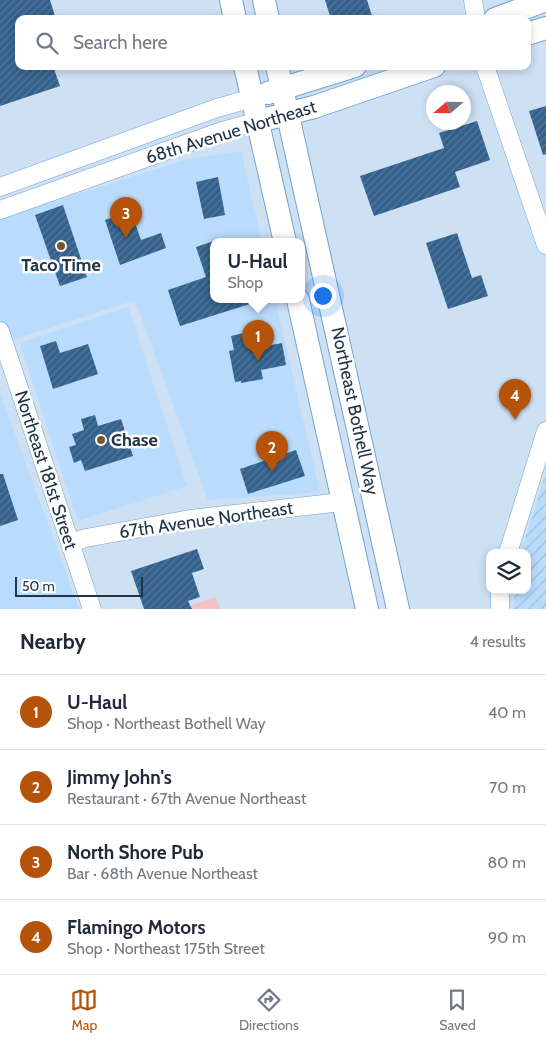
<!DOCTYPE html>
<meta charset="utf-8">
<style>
:root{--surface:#fff;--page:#f2f2f3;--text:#1f2937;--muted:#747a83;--line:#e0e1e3;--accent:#b45309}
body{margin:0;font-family:Cabin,sans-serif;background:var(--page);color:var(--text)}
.controls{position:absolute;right:15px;bottom:15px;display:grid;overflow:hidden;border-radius:10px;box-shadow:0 2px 8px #0003}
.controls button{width:45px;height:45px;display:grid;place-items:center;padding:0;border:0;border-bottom:1px solid var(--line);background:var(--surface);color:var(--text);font:25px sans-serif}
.compass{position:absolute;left:426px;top:85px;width:45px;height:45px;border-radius:50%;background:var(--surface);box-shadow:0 2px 8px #0003;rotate:250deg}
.scale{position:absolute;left:15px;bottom:12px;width:128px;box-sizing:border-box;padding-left:5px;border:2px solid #213548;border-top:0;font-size:14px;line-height:18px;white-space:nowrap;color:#213548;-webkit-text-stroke:4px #fff;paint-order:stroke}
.you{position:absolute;left:322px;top:295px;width:18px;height:18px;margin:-12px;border:4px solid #fff;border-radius:50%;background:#1a73e8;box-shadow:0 0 0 8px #1a73e833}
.badge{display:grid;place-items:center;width:32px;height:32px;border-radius:50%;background:var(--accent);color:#fff;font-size:16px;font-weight:700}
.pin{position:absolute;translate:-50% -41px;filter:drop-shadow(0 1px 2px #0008)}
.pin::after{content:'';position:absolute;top:26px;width:18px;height:15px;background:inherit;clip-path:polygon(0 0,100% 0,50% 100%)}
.popup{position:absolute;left:210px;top:238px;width:95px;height:65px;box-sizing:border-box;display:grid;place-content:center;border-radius:10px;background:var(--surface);filter:drop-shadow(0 1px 4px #0005);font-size:16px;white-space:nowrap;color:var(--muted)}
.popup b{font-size:19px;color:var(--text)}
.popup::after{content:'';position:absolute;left:50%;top:100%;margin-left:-10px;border:10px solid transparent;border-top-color:var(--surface)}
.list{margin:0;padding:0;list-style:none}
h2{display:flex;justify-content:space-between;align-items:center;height:65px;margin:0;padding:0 20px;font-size:21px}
h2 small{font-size:16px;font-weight:400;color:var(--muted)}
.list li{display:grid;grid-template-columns:32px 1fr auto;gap:15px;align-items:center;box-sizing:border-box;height:75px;padding:0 20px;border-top:1px solid var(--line)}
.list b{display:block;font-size:19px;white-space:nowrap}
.list p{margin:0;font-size:16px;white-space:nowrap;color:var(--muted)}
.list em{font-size:16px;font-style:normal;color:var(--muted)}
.icon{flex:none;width:28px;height:28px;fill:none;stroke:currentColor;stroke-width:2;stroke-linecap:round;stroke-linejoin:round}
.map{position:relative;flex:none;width:546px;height:609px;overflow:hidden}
.search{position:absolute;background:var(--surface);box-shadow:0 2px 8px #0003;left:15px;right:15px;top:15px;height:55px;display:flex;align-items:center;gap:12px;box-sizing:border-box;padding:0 18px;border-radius:10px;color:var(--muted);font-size:19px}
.sheet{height:365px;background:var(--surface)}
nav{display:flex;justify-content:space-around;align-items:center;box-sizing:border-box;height:70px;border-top:1px solid var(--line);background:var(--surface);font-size:14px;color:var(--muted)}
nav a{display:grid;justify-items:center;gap:2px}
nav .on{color:var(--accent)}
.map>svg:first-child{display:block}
.built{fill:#b9dbfc}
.industrial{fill:url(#industrial-furrows)}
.garden{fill:#f3c2c9}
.building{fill:url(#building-hatch)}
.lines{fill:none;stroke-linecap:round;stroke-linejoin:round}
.minor-casing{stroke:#72a3d1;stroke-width:19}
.major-casing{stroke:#72a3d1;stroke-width:24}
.minor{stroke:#fff;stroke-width:18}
.major{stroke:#fff;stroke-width:22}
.poi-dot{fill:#77552d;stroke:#fff;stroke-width:2}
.labels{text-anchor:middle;stroke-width:5;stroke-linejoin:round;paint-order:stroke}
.street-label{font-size:18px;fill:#213548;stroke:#fff}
.poi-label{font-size:18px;font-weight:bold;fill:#213548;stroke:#fff}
</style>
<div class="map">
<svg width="546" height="609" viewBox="0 0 546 609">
<defs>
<pattern id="industrial-furrows" width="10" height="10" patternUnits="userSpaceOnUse" patternTransform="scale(1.25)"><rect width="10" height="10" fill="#b9dbfc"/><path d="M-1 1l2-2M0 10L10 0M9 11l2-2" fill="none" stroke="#9fbdda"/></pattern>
<pattern id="building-hatch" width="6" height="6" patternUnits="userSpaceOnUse" patternTransform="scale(1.25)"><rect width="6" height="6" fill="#33618c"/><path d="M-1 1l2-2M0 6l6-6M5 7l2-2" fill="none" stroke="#55799b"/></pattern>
</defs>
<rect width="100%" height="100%" fill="#cde0f4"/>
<!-- built -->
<path class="built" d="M241,151l21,91h-48v58h61l45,192 -112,8 -73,-200 -135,44v-125l188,-60z
M128,307l59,179 -109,35 -58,-178z
M0,393l79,216h-79z"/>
<!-- industrial -->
<path class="industrial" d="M546,472v137h-32l1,-19h12v-37h-6z"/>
<!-- garden -->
<path class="garden" d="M216,597l4,12h-28l-1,-4z"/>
<!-- building -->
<path class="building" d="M0,0h50l6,19h-37v47h34l7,20 -60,20z
M325,0h42l6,19h-42z
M546,106v48l-3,1 -14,-44z
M477,121l13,39 -35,12 5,15 -86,29 -14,-40 84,-28 -5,-15z
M218,177l7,38 -21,4 -8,-37z
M63,205l24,72 -27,9 -25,-71z
M131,211l10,29 20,-7 5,15 -46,17 -15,-45z
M457,233l15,45 9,-3 7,21 -40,13 -22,-66z
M214,241v59h39v3l-73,23 -12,-36 38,-13 -10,-30z
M253,331l3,17 26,-5 4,22 -25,5 2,9 -22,4v-2l-6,1 -6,-31 5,-1 -3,-14z
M56,341l4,12 28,-9 10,30 -45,15 -13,-43z
M95,415l3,11 23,-7 12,37 -48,15 -4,-11 -7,3 -5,-16 7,-2 -4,-11 12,-4 -3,-11z
M296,450l9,26 -57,18 -8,-25z
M0,474h3l15,46 -18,6z
M197,549l7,20 -12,4 8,24 -12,4 4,8h-48l-13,-38z"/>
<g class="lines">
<!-- minor casing -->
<g class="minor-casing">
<path id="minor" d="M473,0l3,19
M485,66l61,179
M0,187l217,-79 36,-10
M0,210l222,-79 37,-10
M0,331l92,278
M70,543l16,-5 104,-19 152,-17
M508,553l38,-122
M500,609v-19"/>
</g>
<!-- major casing -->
<g class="major-casing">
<path id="major" d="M231,0l4,19
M264,0l4,19
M495,19l51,-19
M527,34l19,-6
M245,66l40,176
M277,66l121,543
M268,93l87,-27
M259,121l55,-14 120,-41
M298,300l69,309"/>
</g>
<!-- minor -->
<use href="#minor" class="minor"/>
<!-- major -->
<use href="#major" class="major"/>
</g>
<!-- markers -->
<g class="poi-dot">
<circle cx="61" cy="246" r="5"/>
<circle cx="101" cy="440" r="5"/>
</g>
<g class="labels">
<!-- street labels -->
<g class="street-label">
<text transform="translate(231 132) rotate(-17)" y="6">68th Avenue Northeast</text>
<text transform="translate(355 411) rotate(78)" y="6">Northeast Bothell Way</text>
<text transform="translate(46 470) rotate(72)" y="6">Northeast 181st Street</text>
<text transform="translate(206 520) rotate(-8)" y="6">67th Avenue Northeast</text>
</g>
<!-- poi labels -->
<g class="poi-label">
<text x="61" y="271">Taco Time</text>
<text x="111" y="446" text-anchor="start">Chase</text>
</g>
</g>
</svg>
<div class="controls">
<button><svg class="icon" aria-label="layers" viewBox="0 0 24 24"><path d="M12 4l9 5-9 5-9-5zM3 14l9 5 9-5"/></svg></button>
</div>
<svg class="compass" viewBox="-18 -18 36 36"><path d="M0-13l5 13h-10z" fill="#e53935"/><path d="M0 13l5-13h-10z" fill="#747a83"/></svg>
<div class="scale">50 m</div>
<div class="you"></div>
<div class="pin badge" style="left:258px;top:361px">1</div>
<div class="popup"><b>U-Haul</b>Shop</div>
<div class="pin badge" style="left:272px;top:472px">2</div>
<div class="pin badge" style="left:126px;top:238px">3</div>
<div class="pin badge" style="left:515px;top:420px">4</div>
<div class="search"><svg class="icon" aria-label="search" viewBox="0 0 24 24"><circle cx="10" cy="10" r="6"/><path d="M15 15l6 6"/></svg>Search here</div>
</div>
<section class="sheet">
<h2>Nearby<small>4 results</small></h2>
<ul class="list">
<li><span class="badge">1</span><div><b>U-Haul</b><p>Shop · Northeast Bothell Way</p></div><em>40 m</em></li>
<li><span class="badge">2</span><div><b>Jimmy John's</b><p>Restaurant · 67th Avenue Northeast</p></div><em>70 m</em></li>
<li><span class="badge">3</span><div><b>North Shore Pub</b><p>Bar · 68th Avenue Northeast</p></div><em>80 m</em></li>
<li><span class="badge">4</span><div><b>Flamingo Motors</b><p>Shop · Northeast 175th Street</p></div><em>90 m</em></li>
</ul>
</section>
<nav>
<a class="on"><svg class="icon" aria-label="map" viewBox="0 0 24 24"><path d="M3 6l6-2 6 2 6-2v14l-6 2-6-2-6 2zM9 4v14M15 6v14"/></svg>Map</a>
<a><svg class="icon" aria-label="directions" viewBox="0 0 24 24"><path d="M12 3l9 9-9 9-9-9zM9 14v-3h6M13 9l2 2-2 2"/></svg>Directions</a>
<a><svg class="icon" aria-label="saved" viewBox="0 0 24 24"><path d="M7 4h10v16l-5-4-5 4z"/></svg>Saved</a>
</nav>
